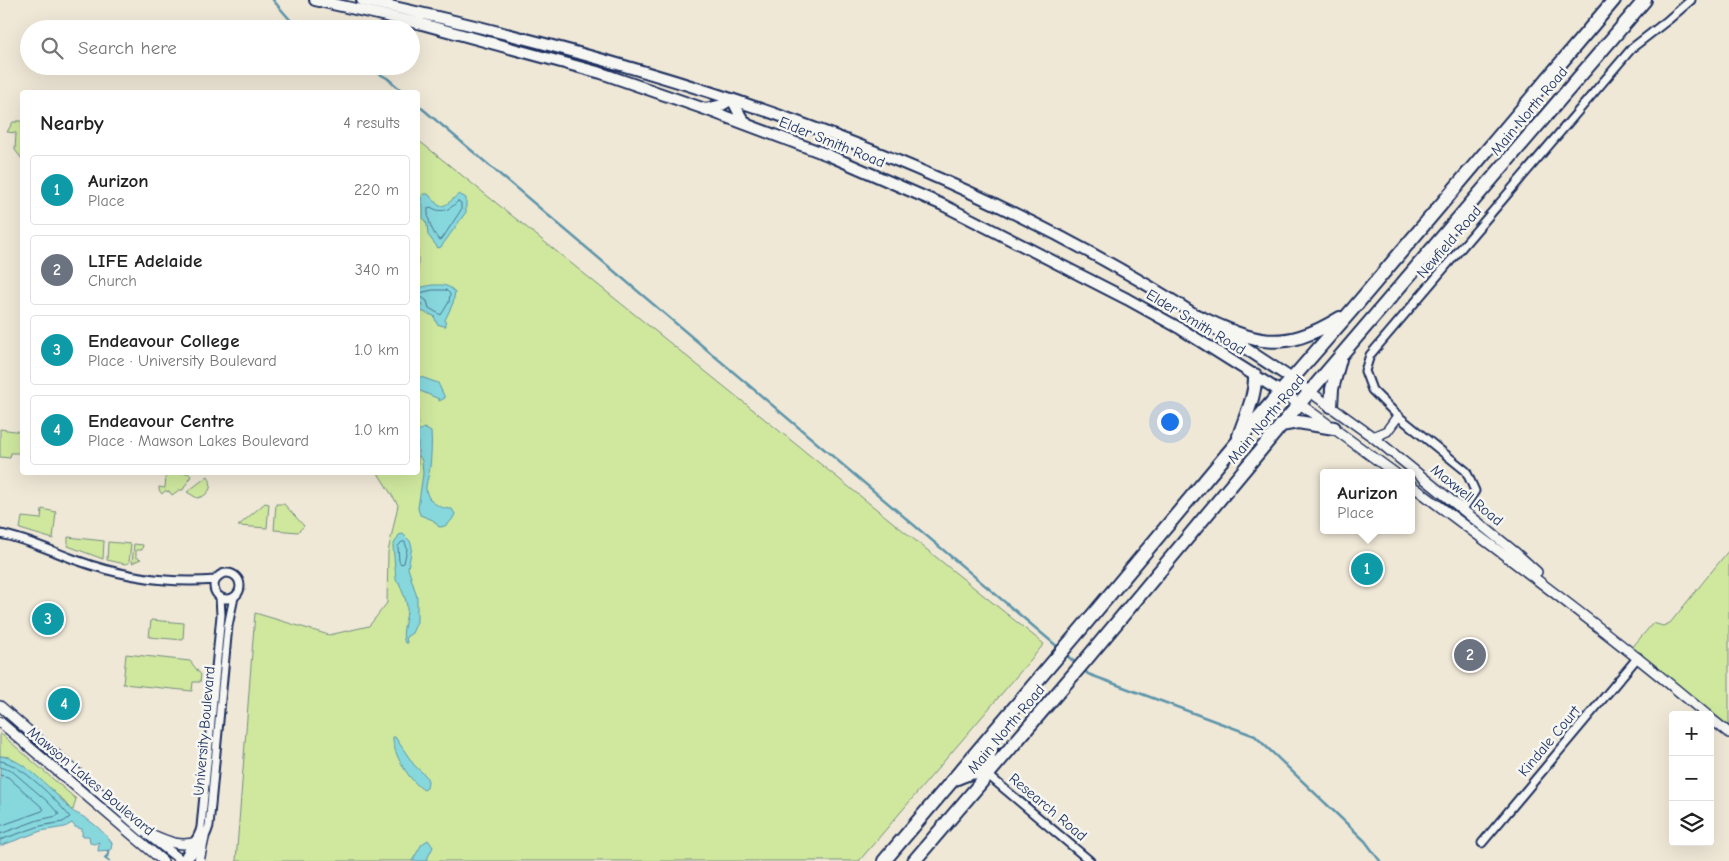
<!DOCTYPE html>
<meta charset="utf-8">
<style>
:root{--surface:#fff;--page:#f2f2f2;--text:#222;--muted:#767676;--line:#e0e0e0;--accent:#1a73e8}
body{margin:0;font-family:"Comic Neue",sans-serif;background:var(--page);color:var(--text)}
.controls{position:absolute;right:15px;bottom:15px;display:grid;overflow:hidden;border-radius:5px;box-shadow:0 5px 20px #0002}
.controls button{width:45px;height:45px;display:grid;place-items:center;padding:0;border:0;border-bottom:1px solid var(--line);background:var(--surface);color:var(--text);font:25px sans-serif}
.you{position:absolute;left:1169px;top:421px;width:18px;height:18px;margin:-12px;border:4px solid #fff;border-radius:50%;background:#1a73e8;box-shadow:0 0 0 8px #1a73e833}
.badge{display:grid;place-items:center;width:32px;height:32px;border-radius:50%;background:var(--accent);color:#fff;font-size:16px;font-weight:700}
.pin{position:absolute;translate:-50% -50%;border:2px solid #fff;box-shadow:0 1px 5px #0006}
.popup{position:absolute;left:1320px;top:469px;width:95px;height:65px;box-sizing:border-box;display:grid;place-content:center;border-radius:5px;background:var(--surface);filter:drop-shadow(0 1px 4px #0005);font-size:16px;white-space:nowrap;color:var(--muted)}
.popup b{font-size:19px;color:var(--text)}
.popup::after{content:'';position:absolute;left:50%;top:100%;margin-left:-10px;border:10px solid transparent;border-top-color:var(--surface)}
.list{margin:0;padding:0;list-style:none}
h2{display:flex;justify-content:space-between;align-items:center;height:65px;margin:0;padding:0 20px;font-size:21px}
h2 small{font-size:16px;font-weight:400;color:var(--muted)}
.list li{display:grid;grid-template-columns:32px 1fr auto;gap:15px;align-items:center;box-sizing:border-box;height:70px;margin:0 10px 10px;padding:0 10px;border:1px solid var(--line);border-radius:5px}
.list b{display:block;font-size:19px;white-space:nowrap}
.list p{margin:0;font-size:16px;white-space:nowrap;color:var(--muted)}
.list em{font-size:16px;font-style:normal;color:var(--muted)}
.icon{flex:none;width:28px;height:28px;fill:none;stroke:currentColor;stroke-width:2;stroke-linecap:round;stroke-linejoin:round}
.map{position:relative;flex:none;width:1729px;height:861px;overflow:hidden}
.search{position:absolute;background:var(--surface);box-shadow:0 5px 20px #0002;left:20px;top:20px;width:400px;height:55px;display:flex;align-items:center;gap:12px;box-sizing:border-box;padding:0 18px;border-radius:28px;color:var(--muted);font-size:19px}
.panel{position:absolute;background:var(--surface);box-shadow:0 5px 20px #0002;left:20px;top:90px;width:400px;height:385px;border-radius:5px}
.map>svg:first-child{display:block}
.green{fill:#cfe89e;stroke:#758c7e}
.water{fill:#87d8dd;stroke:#5c94aa}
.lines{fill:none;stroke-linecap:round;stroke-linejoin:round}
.shore{stroke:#467391;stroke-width:1}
.stream{stroke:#5c94aa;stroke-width:2.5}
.street-casing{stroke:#1b2f5e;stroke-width:11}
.secondary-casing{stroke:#1b2f5e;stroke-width:12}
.primary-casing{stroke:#1b2f5e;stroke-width:14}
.highway-casing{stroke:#1b2f5e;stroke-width:16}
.street{stroke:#f6f6f2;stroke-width:7}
.secondary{stroke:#f6f6f2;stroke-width:9}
.primary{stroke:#f6f6f2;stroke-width:10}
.highway{stroke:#f6f6f2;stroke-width:12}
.labels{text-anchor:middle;stroke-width:5;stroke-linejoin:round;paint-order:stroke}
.street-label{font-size:15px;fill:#1b2f5e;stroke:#f6f6f2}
</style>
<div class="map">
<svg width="1729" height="861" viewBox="0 0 1729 861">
<rect width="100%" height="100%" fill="#f0e8d7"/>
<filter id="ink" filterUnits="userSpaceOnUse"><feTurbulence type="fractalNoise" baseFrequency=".02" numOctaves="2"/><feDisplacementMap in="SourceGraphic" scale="10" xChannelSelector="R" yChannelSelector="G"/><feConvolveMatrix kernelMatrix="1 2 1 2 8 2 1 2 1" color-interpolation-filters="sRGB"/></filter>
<g filter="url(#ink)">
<!-- green -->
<path class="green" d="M17,121h5v38l-7,-9 1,-17 -9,-1 6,-10h4z
M418,140l626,504 -185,217h-623l19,-248 74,22 40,-9 18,-23 1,-51 10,-47 -20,-32 40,-1z
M0,429l22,3v21h-11l-1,5 -10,-1z
M160,473h28l3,3 -8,14h-4l-7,5 -2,-3 -5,-1 -3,3 -3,-4v-3l6,1 1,-12 -6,-1z
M208,476c6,10 1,20 -11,22l-10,-6z
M265,503l4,1 -2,24 -29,-2z
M276,504h8l20,22 -6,6 -24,-2z
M42,509l14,3 -3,27 -33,-10 2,-12 19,2z
M68,537l36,4 -1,18 -35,-13z
M108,542l23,2 -2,19 -4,1 -18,-4z
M134,544l9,1 -1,5h-6v7l5,2 -9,4z
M1729,550v184l-99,-84 23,-27 10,3 7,-3z
M151,620l33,3 -1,17 -34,-3z
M126,654l64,7 11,14 -1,7h-7l-1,9 -69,-7z
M0,733l76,66 -3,11h-2l-9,-11 -53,-42 -9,-1z"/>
<!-- water -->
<path class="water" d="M423,194h5l11,12c8,1 14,-8 20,-12l7,4v14l-25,35 -3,1 -10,-13 -1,-11 -4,-6v-12l-2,-7z
M432,285c10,0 16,-1 23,7l-2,11 -8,17 1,6h-2l-7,-2 -3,-8 -13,-5v-1l2,-6 -5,-2v-14z
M418,376l20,7 7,15 -6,3v-2l-21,-9z
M424,428l7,4c1,12 0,24 -1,35 -1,7 -3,13 -4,19 -1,15 14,23 26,23l3,5c-3,7 -8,13 -16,13l-6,-7 -13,-5 -2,-7 5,-34 -1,-13 -4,-7v-23z
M403,534l7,7 2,6 -4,21 9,29v25l-5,11 -6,4 1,6h-2c-5,-12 3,-24 2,-37 -1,-8 -6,-16 -8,-24h-2l-1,-3 -3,-33 6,-11z
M393,737h2l19,28 12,11 2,5 -1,7 -3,2c-14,-8 -32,-37 -31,-53z
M0,756c22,1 55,37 70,53 3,3 6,4 10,6 13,7 23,16 32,28l-1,7 -13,1 1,-9 -5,2 -4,-1 -1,-7h-7v-7l-7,-2 -3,-4 -7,4 -24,4 -41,15z
M428,840l5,7 -7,14h-14l10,-17z"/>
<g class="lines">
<!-- shore -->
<path class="shore" d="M458,201l3,2v7l-19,29 -3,1c-7,-8 -12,-21 -11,-32l3,-1c10,7 19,3 27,-6z
M433,290h13l4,4 -1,8 -8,13 -12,-7 -2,-7 -7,-5 1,-3z
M402,542h3l2,7 -3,14 -3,1 -2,-3 -1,-14z
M0,761c21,2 57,40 70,56l-7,5 -23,4 -40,14
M0,767l12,4 35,30 12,13 -2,2 -19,4 -38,14
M0,775l8,2 36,32 -2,2 -42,15"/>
<!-- stream -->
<path class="stream" d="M273,0l25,29
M365,66l22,12 16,14
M418,105l641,543
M1065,654l13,11
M1084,670l4,4 167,62 110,105 15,20
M108,851l1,3 -4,4 4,3"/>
<!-- street casing -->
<g class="street-casing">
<path id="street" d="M1463,509l12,-18 -9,-20 -68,-55 -26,-26 -7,-19 5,-16 262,-307 36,-28 23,-20
M0,534c27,5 51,17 76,26 44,16 93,24 140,20
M214 586a13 13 0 1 1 26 0a13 13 0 1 1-26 0Z
M988,775l102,86
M1482,843l156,-186
M183,861c3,-13 16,-20 18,-34l20,-212 -1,-18
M185,861c11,-9 20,-21 24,-35l19,-200 6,-29"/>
</g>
<!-- secondary casing -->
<g class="secondary-casing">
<path id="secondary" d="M1292,379l81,58 143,116 21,19
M1300,404l95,69
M1373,437l14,-6 11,-15
M1411,485c100,75 200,149 296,230
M0,706l146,127 36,28
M1710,718l19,15
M0,722l163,139
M155,836c14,6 26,11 41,6
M199,861l5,-23"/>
</g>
<!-- primary casing -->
<g class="primary-casing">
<path id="primary" d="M315,0l107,24 179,49 104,36 123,46 115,50 184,94 54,30 119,75
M362,0c294,64 585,154 840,319
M732,99l9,18 6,7
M705,109l17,-4 10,-6
M1216,329l76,50"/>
</g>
<!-- highway casing -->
<g class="highway-casing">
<path id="highway" d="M1197,316c58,27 84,38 143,2
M1331,406l1,-17 8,-30
M1281,425l17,-3 36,6
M1239,436c6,-19 17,-40 16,-61
M988,775l-1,-14 8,-25
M955,779c12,-5 21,-10 33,-4
M884,861l197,-232 157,-188 114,-131 262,-310
M914,861l170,-199 205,-246 356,-416"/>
</g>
<!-- street -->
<use href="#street" class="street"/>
<!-- secondary -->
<use href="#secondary" class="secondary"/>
<!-- primary -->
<use href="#primary" class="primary"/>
<!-- highway -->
<use href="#highway" class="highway"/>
</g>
</g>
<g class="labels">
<!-- street labels -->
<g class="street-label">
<text transform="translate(1529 111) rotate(-50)" y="5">Main North Road</text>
<text transform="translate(832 142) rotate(22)" y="5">Elder Smith Road</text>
<text transform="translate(1449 242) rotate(-49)" y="5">Newfield Road</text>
<text transform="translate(1196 322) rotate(31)" y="5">Elder Smith Road</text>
<text transform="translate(1266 419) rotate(-50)" y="5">Main North Road</text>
<text transform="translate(1467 495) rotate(39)" y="5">Maxwell Road</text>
<text transform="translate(1006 729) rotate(-50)" y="5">Main North Road</text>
<text transform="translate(204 731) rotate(-85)" y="5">University Boulevard</text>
<text transform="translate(1549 741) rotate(-50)" y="5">Kindale Court</text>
<text transform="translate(91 781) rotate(40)" y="5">Mawson Lakes Boulevard</text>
<text transform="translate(1048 807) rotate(40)" y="5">Research Road</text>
</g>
</g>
</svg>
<div class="controls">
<button>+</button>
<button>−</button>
<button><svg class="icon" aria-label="layers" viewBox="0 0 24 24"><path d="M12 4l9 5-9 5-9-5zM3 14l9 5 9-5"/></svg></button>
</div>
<div class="you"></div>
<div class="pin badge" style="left:1367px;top:569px;background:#0f9aa8">1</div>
<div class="popup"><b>Aurizon</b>Place</div>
<div class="pin badge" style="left:1470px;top:655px;background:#6b7280">2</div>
<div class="pin badge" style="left:48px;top:619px;background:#0f9aa8">3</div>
<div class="pin badge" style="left:64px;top:704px;background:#0f9aa8">4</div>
<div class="search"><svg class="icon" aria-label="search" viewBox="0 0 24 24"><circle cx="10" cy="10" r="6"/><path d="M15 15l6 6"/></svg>Search here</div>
<section class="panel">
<h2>Nearby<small>4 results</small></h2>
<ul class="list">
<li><span class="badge" style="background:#0f9aa8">1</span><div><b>Aurizon</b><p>Place</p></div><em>220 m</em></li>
<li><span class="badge" style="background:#6b7280">2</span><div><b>LIFE Adelaide</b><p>Church</p></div><em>340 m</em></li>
<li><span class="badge" style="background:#0f9aa8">3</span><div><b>Endeavour College</b><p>Place · University Boulevard</p></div><em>1.0 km</em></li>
<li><span class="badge" style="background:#0f9aa8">4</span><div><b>Endeavour Centre</b><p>Place · Mawson Lakes Boulevard</p></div><em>1.0 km</em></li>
</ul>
</section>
</div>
